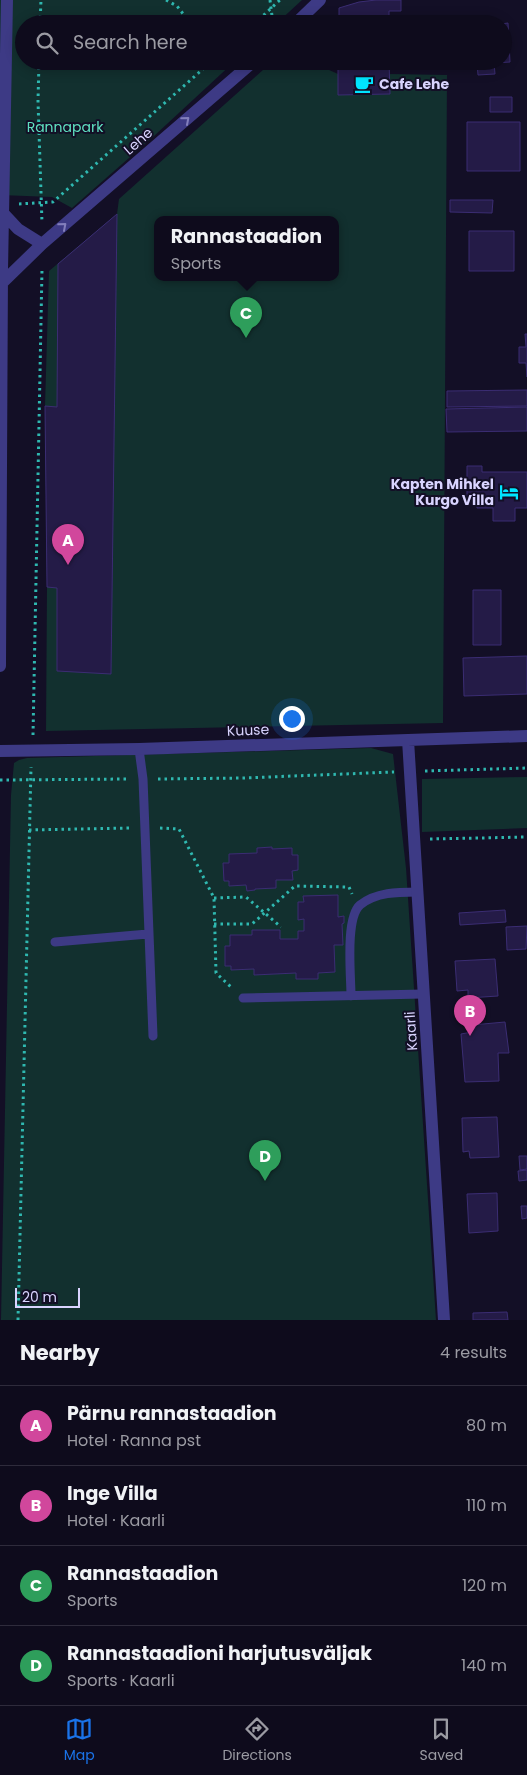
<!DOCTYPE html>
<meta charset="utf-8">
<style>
:root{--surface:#0e0b1c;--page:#171425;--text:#f1f3f6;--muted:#9b9ba3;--line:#2e2b3b;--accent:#1a73e8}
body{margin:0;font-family:Poppins,sans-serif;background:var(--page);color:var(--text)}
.scale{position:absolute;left:15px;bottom:12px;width:65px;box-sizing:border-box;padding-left:5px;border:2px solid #d9d4ff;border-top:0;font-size:14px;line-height:18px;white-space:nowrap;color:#d9d4ff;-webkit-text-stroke:4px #130f26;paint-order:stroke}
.you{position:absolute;left:291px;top:718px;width:18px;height:18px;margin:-12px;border:4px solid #fff;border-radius:50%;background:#1a73e8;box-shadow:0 0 0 8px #1a73e833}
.badge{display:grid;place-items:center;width:32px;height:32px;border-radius:50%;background:var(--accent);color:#fff;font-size:16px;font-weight:700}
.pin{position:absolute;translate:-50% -41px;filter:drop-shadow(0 1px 2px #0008)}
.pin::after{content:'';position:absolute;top:26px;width:18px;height:15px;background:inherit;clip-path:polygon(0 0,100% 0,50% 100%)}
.popup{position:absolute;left:154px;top:216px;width:185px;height:65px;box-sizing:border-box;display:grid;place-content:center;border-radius:10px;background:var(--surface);filter:drop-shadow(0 1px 4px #0005);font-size:16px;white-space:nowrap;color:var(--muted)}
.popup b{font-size:19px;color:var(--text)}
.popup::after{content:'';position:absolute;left:50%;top:100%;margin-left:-10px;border:10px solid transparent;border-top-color:var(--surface)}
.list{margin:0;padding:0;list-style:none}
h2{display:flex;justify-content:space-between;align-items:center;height:65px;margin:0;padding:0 20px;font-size:21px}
h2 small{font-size:16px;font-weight:400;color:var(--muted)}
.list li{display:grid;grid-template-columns:32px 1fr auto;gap:15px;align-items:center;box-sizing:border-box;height:80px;padding:0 20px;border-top:1px solid var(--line)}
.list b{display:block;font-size:19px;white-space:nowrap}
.list p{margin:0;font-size:16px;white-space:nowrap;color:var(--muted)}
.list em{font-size:16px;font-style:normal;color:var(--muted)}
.icon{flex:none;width:28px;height:28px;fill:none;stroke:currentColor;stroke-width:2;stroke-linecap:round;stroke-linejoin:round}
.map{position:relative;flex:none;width:527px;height:1320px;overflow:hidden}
.search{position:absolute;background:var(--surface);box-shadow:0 2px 12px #0003;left:15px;right:15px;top:15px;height:55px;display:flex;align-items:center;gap:12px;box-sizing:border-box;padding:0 18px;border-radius:28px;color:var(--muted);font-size:19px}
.sheet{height:385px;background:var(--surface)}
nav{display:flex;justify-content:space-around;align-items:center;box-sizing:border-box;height:70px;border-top:1px solid var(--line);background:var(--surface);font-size:14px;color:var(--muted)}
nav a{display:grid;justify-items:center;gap:2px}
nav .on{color:var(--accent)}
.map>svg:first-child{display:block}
.green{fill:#12302f;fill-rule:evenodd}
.building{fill:#241b47;stroke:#3b2d73}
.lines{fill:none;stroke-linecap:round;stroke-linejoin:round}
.path{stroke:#2fb8b0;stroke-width:3;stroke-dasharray:2.5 4;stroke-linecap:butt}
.service{stroke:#3d3a85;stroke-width:9}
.minor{stroke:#3d3a85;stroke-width:12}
.oneway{stroke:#837fbc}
.labels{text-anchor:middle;stroke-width:4;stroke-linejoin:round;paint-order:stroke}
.poi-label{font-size:14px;font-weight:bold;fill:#d9d4ff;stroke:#130f26;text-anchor:start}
.park-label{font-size:14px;fill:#5fe0c0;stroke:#130f26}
.street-label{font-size:14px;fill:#d9d4ff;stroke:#130f26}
</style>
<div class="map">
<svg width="527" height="1320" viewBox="0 0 527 1320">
<rect width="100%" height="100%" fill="#130f26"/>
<!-- green -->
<path class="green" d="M0,0h302l-26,24h-252v37h211l-81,75 -82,72 -20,-11 -52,-2z
M273,61h36l29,13v21l52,-1 -1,-20 58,1 -4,648 -397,8 1,-144 -2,-181 4,-135 68,-57 2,-15zM157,219h178v58h-178z
M371,748l22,6 13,114 30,452h-435l10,-525 3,-32 5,-3 8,-2z
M527,777v51l-105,4v-53z"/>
<!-- building -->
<path class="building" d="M376,0h25v11h-12v13h-50v-16l20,-6z
M498,20v4h-31v-2z
M508,23l2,39 -16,1 1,11 -17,1 -1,-12 -9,1 -1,-3h36v-37h-2z
M338,61h51l1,33 -52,1z
M490,97h22v15h-22z
M467,122h53v49h-53z
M450,200h43l-1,13 -42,-1z
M117,214l-6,460 -54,-3v-83l-10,-1 -2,-181 12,1 1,-143z
M469,231h45v40h-45z
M525,334h2v43l-1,-14h-7v-16h7z
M527,390v16l-80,1v-16z
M527,407v24l-80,1 -1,-23z
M467,466h15v6h45v36h-12v13h-22v-13h-16v-6h-10z
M473,590h28v55h-28z
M527,656v38l-63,2 -1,-38z
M272,847v2l20,-1v7h6v15l-6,1 1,9h-17v8l-21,1v1l-8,1 -1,-6 -17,1v-5h-5l-1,-18h6v-9l28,-1v-5z
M338,895v22l6,-1v7l-2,1 1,21h-9l1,27 -17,1v6h-22v-6l-42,2v-6l-23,1v-4h-6v-20h5v-11h22v-5h28v9h18v-8h6v-12l-6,1v-18h6l-1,-6z
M505,910l1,12 -46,3 -1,-12z
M527,926l-1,23 -19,1 -1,-23z
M495,959l3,37 -30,2v-8l-11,1 -2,-30z
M505,1022l4,31h-11l1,28 -34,1 -4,-48 11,-2v-7z
M497,1117l2,40 -29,1 -1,-7 -6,1 -1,-34z
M519,1156h8v13l-7,1z
M527,1170v10l-8,1 -1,-10z
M497,1193l1,38 -29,2 -2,-39z
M521,1206h6v12l-5,1z
M507,1312l1,8h-35v-7z"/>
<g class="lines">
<!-- path -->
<path class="path" d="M166,0l11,6 14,18
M270,0l3,24
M40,24l1,-24
M254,24l26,-24
M39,61l-1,40 4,122
M19,204l34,-2 159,-141
M33,735l9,-466
M425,771l102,-3
M158,779l85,-1 151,-6
M0,780l129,-1
M160,828l19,1 35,69 2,75 16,15
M29,830l102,-2
M430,839l97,-2
M214,898l32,-1 35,30
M214,924h38l43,-38 54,1 3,7
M18,1320l13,-553"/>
<!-- service -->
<path class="service" d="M139,749l4,30 10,257
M55,942l93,-8
M351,996c0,-20 -6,-78 9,-91 16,-13 38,-13 57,-13
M243,998l180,-4"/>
<!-- minor -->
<path class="minor" d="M295,24l25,-24
M4,214l14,15 24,15
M2,283l40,-39 212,-183
M0,666l2,-396 5,-270
M408,740l36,580
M0,751l139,-2 388,-13"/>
</g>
<!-- one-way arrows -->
<defs><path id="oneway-chevron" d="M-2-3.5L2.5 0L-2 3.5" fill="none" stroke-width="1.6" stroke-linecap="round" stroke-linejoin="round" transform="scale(1.25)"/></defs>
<g class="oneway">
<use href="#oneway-chevron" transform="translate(186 120) rotate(-41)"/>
<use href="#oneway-chevron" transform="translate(63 226) rotate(-41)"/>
</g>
<!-- icons -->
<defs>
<g id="cafe-bare" transform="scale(1.5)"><path d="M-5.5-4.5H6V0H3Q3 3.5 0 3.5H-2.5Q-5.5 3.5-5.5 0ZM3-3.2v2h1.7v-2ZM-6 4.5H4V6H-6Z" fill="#00e5ff" stroke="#130f26" stroke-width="2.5" paint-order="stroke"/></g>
<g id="hotel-bare" transform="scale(1.5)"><path d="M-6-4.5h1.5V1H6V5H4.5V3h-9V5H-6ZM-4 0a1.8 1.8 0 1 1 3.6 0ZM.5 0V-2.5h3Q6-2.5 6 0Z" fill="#00e5ff" stroke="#130f26" stroke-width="2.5" paint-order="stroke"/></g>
</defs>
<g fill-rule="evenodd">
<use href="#cafe-bare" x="364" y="84"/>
<use href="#hotel-bare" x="509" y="492"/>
</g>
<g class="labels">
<!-- poi labels -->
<g class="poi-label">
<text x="379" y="89">Cafe Lehe</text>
<text x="494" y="489" text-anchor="end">Kapten Mihkel<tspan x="494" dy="16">Kurgo Villa</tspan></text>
</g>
<!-- park labels -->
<g class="park-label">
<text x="65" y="132">Rannapark</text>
</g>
<!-- street labels -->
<g class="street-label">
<text transform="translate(138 141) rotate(-41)" y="5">Lehe</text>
<text transform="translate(248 730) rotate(-2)" y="5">Kuuse</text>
<text transform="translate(411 1031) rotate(-94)" y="5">Kaarli</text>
</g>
</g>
</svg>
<div class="scale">20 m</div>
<div class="you"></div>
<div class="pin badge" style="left:68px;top:565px;background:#d1479c">A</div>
<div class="pin badge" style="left:470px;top:1036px;background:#d1479c">B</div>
<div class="pin badge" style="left:246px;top:338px;background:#2e9e5b">C</div>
<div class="popup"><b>Rannastaadion</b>Sports</div>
<div class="pin badge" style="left:265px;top:1181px;background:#2e9e5b">D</div>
<div class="search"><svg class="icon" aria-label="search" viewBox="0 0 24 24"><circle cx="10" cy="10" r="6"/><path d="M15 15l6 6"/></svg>Search here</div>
</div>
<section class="sheet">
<h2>Nearby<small>4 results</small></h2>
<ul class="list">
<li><span class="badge" style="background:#d1479c">A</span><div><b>Pärnu rannastaadion</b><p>Hotel · Ranna pst</p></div><em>80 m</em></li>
<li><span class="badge" style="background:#d1479c">B</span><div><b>Inge Villa</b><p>Hotel · Kaarli</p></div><em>110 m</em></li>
<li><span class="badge" style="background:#2e9e5b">C</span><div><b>Rannastaadion</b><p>Sports</p></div><em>120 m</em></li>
<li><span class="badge" style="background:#2e9e5b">D</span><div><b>Rannastaadioni harjutusväljak</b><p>Sports · Kaarli</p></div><em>140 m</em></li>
</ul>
</section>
<nav>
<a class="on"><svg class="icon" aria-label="map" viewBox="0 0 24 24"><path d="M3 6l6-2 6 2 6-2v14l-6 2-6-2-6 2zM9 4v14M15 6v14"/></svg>Map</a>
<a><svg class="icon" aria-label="directions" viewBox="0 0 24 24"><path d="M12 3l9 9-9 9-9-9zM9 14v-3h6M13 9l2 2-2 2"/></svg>Directions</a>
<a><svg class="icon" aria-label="saved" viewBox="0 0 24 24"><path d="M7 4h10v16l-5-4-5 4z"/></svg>Saved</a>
</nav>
